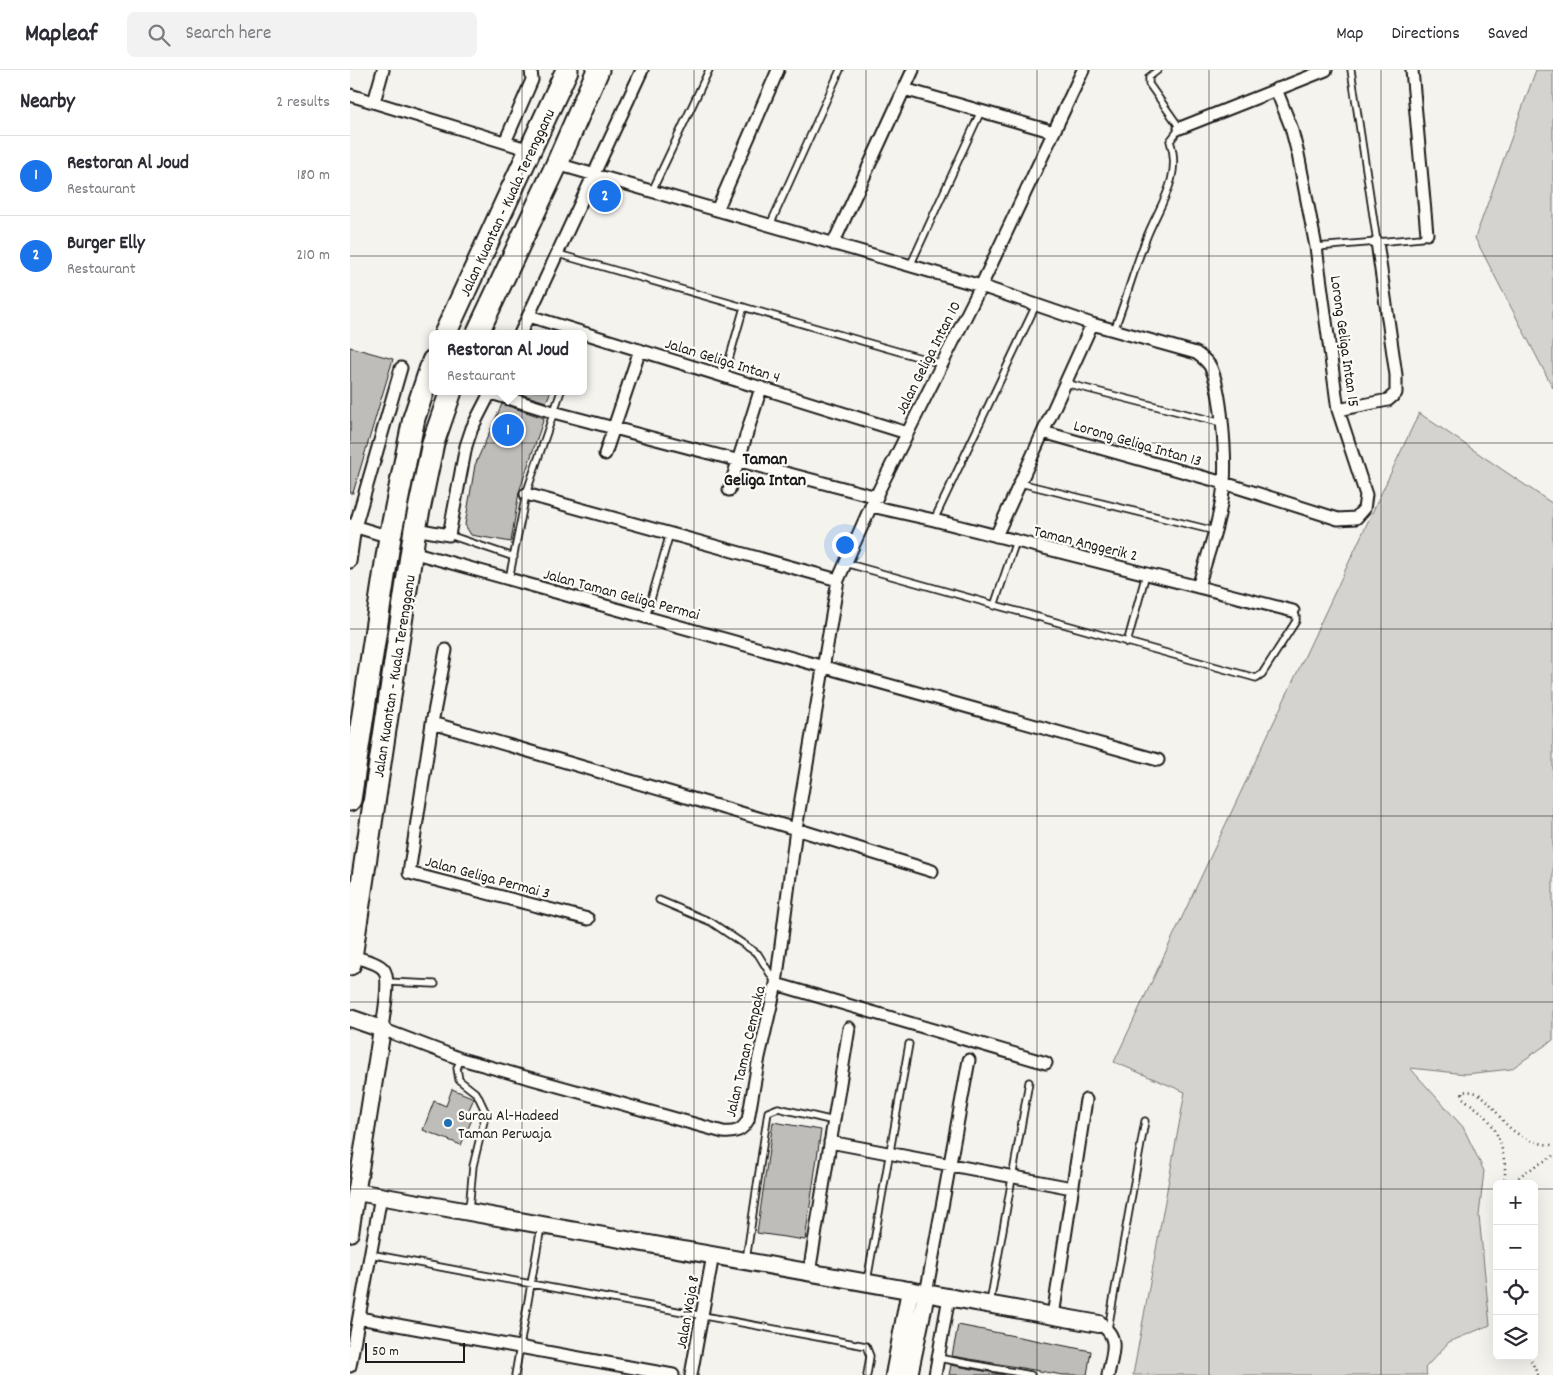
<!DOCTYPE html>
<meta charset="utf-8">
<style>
:root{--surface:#fff;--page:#f2f2f3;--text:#2b2b33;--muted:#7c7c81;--line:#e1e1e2;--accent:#1a73e8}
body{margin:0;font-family:Dekko,sans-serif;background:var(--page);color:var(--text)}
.controls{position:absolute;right:15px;bottom:15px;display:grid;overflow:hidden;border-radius:8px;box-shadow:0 5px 20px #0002}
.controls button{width:45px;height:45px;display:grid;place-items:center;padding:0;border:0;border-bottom:1px solid var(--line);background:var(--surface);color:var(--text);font:25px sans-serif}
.scale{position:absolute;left:15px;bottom:12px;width:100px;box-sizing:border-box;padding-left:5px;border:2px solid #1c1c1c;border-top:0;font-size:14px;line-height:18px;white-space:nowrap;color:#1c1c1c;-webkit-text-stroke:4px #fdfcf7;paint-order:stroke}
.you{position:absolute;left:494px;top:474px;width:18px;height:18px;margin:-12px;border:4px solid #fff;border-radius:50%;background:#1a73e8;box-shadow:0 0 0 8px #1a73e833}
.badge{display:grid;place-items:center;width:32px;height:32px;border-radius:50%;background:var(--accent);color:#fff;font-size:16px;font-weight:700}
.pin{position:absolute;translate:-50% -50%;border:2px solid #fff;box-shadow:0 1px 5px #0006}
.popup{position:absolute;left:79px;top:260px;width:158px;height:65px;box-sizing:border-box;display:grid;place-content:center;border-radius:8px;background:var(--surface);filter:drop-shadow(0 1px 4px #0005);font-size:16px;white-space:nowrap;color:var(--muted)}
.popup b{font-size:19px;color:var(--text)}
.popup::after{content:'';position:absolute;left:50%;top:100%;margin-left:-10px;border:10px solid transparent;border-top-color:var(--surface)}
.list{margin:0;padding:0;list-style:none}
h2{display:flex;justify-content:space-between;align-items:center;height:65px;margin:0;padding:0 20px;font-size:21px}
h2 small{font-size:16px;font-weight:400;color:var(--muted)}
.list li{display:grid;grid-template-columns:32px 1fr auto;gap:15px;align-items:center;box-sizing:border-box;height:80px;padding:0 20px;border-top:1px solid var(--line)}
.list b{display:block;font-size:19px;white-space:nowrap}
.list p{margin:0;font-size:16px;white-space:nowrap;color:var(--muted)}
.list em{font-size:16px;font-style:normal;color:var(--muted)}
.icon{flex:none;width:28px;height:28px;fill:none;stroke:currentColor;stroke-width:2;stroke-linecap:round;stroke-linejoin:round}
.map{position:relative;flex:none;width:1203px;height:1305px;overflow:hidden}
header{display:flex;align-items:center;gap:30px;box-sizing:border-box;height:70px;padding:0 25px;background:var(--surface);border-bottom:1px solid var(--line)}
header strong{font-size:24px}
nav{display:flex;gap:28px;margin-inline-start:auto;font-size:18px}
.search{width:350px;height:45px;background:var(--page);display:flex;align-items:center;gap:12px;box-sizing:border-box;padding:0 18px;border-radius:8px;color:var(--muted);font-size:19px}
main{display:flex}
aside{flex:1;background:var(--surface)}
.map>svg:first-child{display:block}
.green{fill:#d4d3cf;stroke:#787876}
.building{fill:#bebdba;stroke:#1c1c1c}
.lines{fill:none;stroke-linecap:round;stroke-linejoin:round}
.lane-casing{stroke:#1c1c1c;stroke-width:9}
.street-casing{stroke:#1c1c1c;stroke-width:15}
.secondary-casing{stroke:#1c1c1c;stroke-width:20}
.highway-casing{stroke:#1c1c1c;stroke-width:25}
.path{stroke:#1c1c1c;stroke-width:2.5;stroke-dasharray:1 4;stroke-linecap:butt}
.lane{stroke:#fdfcf7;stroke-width:5.5}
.street{stroke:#fdfcf7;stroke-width:11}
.secondary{stroke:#fdfcf7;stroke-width:16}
.highway{stroke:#fdfcf7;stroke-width:21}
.grid{fill:none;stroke:#1c1c1c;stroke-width:1;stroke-opacity:0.55}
.poi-dot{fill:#1f6fb2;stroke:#fdfcf7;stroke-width:2}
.labels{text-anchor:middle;stroke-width:4.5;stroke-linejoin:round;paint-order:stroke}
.street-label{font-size:16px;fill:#1c1c1c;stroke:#fdfcf7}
.poi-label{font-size:16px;fill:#1c1c1c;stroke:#fdfcf7;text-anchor:start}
.neighbourhood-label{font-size:18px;font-weight:bold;fill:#1c1c1c;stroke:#fdfcf7}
</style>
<header>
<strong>Mapleaf</strong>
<div class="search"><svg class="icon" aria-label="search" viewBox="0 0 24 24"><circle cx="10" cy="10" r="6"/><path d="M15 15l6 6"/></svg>Search here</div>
<nav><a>Map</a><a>Directions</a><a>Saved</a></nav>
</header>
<main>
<aside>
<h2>Nearby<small>2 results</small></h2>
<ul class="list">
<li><span class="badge">1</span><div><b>Restoran Al Joud</b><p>Restaurant</p></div><em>180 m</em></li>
<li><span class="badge">2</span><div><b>Burger Elly</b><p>Restaurant</p></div><em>210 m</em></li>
</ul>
</aside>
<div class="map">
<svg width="1203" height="1305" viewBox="0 0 1203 1305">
<rect width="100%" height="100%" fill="#f4f3ee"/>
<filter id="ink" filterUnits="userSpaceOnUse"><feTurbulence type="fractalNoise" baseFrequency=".02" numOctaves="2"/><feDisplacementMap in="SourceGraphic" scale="10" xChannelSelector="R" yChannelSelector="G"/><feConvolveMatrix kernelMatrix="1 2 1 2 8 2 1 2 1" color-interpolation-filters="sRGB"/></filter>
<g filter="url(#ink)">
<!-- green -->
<path class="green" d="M1186,0h17v318l-78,-150z
M1069,343l134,91v536l-42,29 -45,5 -56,-6 53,59 21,44 -5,45 11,109 -41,17 -24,26 2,7h-294l52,-283 -71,-30z"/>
<!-- building -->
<path class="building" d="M0,277l43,12 -40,134h-3z
M161,321h40l-5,11z
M152,334l42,14 -25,74 -8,50 -40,-7 -6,-10 10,-60z
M102,1019l22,9 -7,16 6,3 -12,28 -38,-15 11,-29 12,5z
M423,1052l48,8 -16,110 -48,-7z
M608,1255l133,26 -4,24h-24l-111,-19z
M601,1295l54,10h-56z"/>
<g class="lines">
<!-- lane casing -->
<g class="lane-casing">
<path id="lane" d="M1001,0l26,172 44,-4 6,-4
M302,121l57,-121
M420,155l70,-155
M966,177l61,-5
M208,184l384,110
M560,196l71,-155
M764,260c12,-30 20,-61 32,-91 12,-32 37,-61 24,-98l10,-13 -31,-44v-7l9,-7
M374,307l20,-70
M715,313l157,40
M670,413l195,48
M584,450l102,-215
M99,465l65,22
M495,493l411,115 6,-4 34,-53v-5l-3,-5
M159,509l17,-85 35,-103
M644,536l22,-65
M296,547l24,-84
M777,573l19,-69
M309,830l52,22 47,32 17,28
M37,912l48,2
M111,989l-4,9 2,12 18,14 9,19 -13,53 -4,44
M20,1184l496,92 4,10 -3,19
M396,1190l22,-148 10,-4 56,13
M517,1211l42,-237
M640,1233l39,-221
M758,1259l37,-208
M588,1288l93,17
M165,1305l26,-148"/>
</g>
<!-- street casing -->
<g class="street-casing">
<path id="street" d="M1062,0l15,164
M554,19l150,43
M0,25l180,55
M24,32l9,-32
M830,58l146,-58
M155,72l27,-62 -1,-10
M207,94l424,122 111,38 104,29c6,4 10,7 14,13 12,23 16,91 14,117 -3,36 -16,70 -26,104
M367,140l61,-140
M483,174l80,-174
M179,246l378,117
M170,264l122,-264
M141,323l62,19 324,85
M988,340l50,-10 8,-7v-18l-19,-133
M693,362l181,51 114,36 18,-1 8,-9 2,-14 -28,-85 -22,-163 -18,-93 -7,-27 -15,-38
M255,384l35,-104
M379,420l32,-102
M176,424l312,86
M521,436l63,14 359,91
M0,455l40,12
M65,459l34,6 17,-89 6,-18 19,-37
M646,466l96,-212
M62,482l746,208
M0,492l5,-35 46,-159
M96,580l-14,73 -23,150 179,46
M82,653l364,106 136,42
M1,886c10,3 27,6 33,14 7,10 -1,47 -2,59l79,30 262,73c12,1 19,-1 25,-12l11,-63 17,-73 20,-155 42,-249 33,-74 110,-220 102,-216
M426,914l270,79
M480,1072l242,46
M459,1203l40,-245
M576,1224l43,-234
M703,1246l33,-216
M9,1248l314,57
M749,1254c22,12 13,30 9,51
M0,1296l31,-170
M341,1305l22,-120
M585,1305l14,-78"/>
</g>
<!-- secondary casing -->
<g class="secondary-casing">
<path id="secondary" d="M0,948l32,11 -32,204
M7,1122l742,132
M544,1305l16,-85
M559,1305l17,-81"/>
</g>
<!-- highway casing -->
<g class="highway-casing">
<path id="highway" d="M95,264l122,-264
M127,264l80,-170 41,-94
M0,730l40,-263 24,-119 19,-57
M0,894l65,-435 18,-86 18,-52"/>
</g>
<!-- path -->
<path class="path" d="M1154,1114c4,-20 -4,-51 -17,-66 -7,-8 -17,-14 -24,-20l-1,-6c22,-4 30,16 42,30 12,14 31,22 49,23
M1161,1114l13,-11 29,-17
M1147,1163v5
M1179,1286l9,19"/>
<!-- lane -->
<use href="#lane" class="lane"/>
<!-- street -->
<use href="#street" class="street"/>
<!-- secondary -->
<use href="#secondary" class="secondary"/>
<!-- highway -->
<use href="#highway" class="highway"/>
</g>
</g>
<!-- grid -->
<path class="grid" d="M172,0v1305M344,0v1305M516,0v1305M687,0v1305M859,0v1305M1031,0v1305M0,186h1203M0,373h1203M0,559h1203M0,746h1203M0,932h1203M0,1119h1147M1184,1119h19"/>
<!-- markers -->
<circle class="poi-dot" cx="98" cy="1053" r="5"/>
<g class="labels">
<!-- street labels -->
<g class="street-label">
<text transform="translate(156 132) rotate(-65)" y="6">Jalan Kuantan - Kuala Terengganu</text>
<text transform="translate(996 271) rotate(82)" y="6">Lorong Geliga Intan 15</text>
<text transform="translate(577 287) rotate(-63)" y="6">Jalan Geliga Intan 10</text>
<text transform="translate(373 289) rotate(17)" y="6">Jalan Geliga Intan 4</text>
<text transform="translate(788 372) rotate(16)" y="6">Lorong Geliga Intan 13</text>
<text transform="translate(736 472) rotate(14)" y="6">Taman Anggerik 2</text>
<text transform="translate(272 523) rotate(15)" y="6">Jalan Taman Geliga Permai</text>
<text transform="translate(43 606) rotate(-81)" y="6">Jalan Kuantan - Kuala Terengganu</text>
<text transform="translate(138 806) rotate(15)" y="6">Jalan Geliga Permai 3</text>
<text transform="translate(394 981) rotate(-77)" y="6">Jalan Taman Cempaka</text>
<text transform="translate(336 1242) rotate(-80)" y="6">Jalan Waja 8</text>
</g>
<!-- poi labels -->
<g class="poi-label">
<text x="108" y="1050">Surau Al-Hadeed<tspan x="108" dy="18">Taman Perwaja</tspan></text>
</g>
<!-- neighbourhood labels -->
<g class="neighbourhood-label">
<text x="415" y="394">Taman<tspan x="415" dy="21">Geliga Intan</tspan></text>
</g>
</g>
</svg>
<div class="controls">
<button>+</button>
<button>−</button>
<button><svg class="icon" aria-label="locate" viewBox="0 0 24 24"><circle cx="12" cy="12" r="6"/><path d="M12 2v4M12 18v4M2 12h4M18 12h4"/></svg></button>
<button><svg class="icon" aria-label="layers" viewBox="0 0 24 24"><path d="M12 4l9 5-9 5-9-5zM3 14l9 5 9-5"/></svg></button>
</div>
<div class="scale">50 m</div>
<div class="you"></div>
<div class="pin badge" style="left:158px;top:360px">1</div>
<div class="popup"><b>Restoran Al Joud</b>Restaurant</div>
<div class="pin badge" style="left:255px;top:126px">2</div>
</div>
</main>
